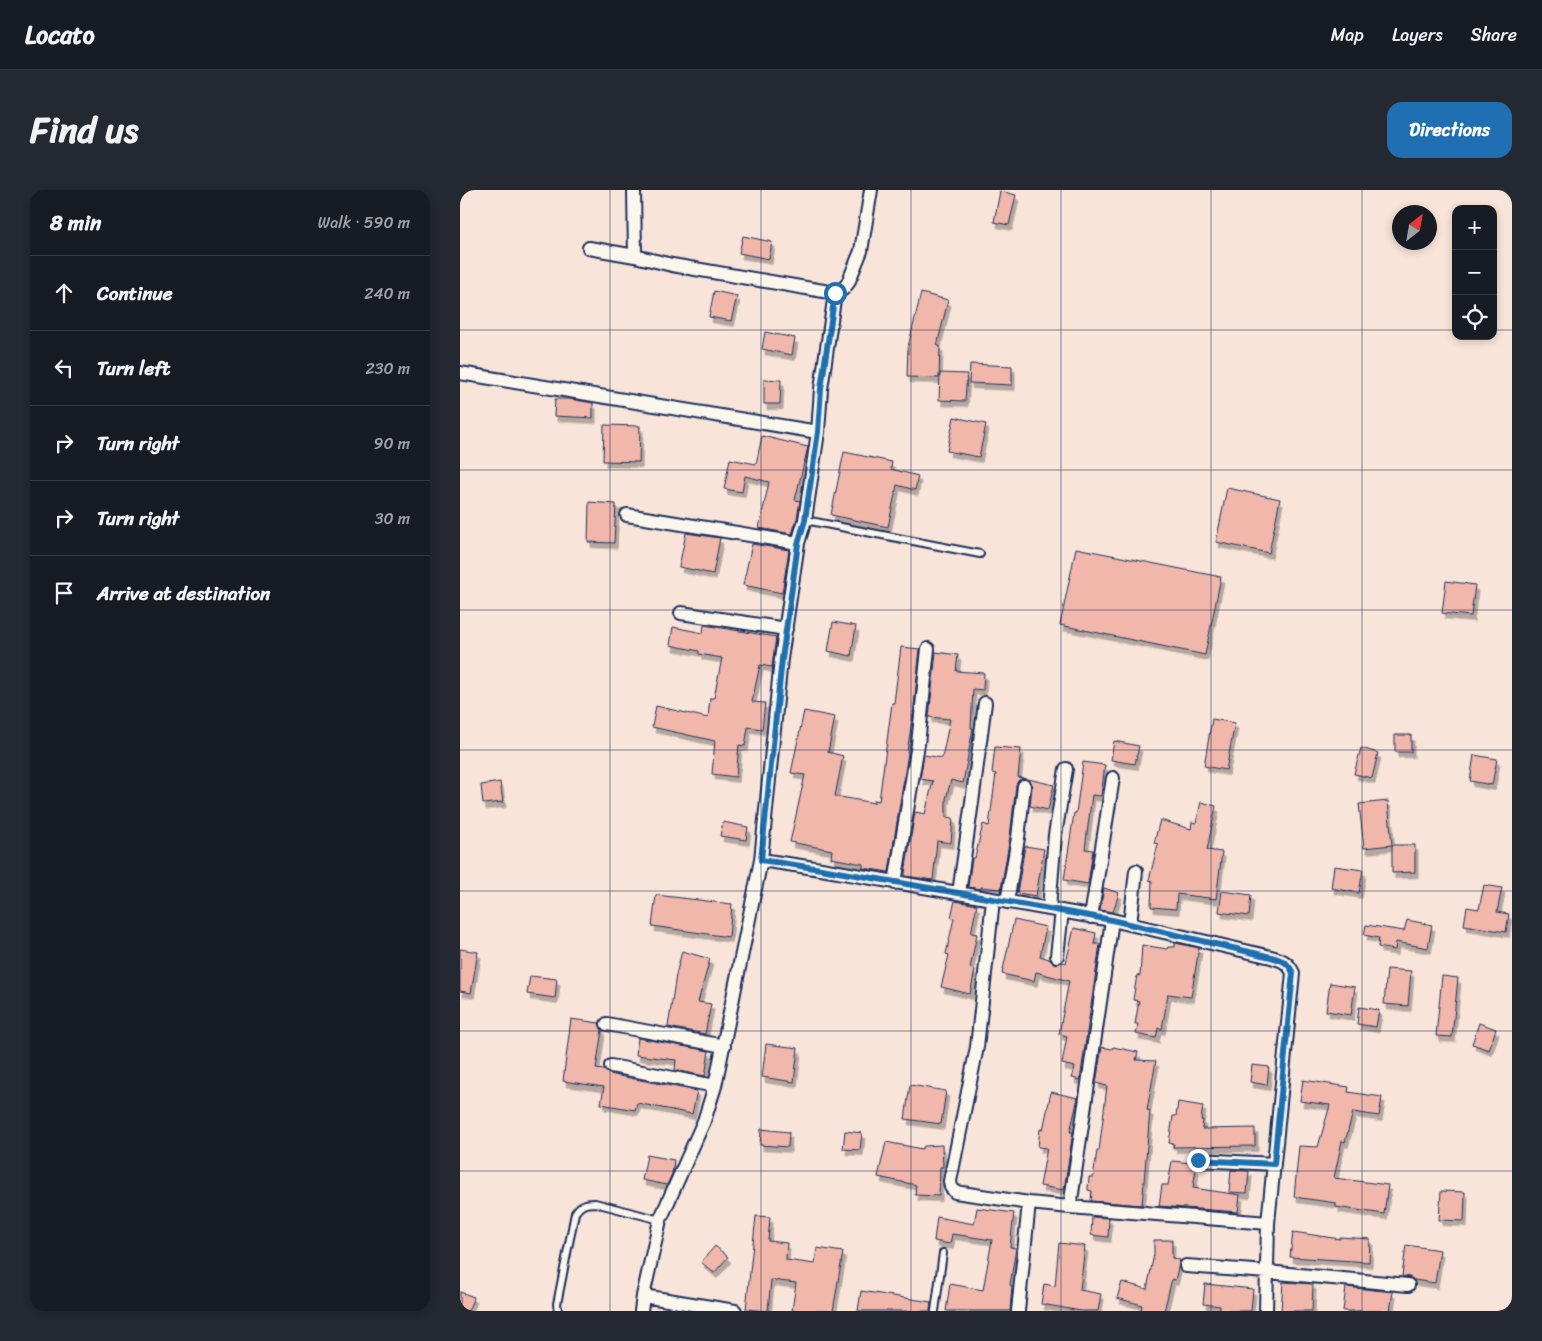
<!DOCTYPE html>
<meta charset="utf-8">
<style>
:root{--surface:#171b24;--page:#242831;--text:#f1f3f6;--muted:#9ea1a6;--line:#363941;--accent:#1f6fb2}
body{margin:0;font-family:Sriracha,sans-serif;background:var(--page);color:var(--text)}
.controls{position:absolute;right:15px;top:15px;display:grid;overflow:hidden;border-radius:10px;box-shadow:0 2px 8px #0003}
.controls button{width:45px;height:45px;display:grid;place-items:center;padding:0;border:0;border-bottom:1px solid var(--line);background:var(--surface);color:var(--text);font:25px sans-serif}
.compass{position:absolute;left:932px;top:15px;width:45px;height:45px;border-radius:50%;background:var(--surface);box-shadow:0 2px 8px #0003;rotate:31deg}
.stop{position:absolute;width:15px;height:15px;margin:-11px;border:4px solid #1f6fb2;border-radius:50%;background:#fff}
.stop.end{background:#1f6fb2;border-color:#fff;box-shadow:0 1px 5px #0008}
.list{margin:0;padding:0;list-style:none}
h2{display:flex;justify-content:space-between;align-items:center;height:65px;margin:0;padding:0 20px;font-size:21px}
h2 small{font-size:16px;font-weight:400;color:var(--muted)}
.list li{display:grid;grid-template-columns:32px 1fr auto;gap:15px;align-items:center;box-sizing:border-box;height:75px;padding:0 20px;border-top:1px solid var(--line)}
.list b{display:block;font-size:19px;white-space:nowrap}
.list em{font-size:16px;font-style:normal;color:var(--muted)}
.icon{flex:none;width:28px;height:28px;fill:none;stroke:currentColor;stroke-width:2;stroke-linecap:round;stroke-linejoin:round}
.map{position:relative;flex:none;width:1052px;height:1121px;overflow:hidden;border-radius:15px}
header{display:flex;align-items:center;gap:30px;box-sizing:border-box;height:70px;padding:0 25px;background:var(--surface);border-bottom:1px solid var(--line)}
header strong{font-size:24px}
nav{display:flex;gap:28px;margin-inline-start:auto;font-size:18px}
.intro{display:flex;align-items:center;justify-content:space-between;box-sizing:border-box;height:120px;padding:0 30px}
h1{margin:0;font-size:35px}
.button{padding:12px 22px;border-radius:15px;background:var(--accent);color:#fff;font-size:18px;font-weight:700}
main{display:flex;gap:30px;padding:0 30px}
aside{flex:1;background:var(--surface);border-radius:15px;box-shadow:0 2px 8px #0003}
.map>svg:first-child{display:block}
.building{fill:#f1b7aa;stroke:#1b2f5e;filter:url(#shadow)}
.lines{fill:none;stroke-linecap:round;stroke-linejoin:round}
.lane-casing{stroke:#1b2f5e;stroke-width:10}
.street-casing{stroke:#1b2f5e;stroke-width:16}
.lane{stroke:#fbf7ec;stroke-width:6}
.street{stroke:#fbf7ec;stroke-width:12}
.route{stroke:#1f6fb2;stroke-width:6}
.grid{fill:none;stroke:#1b2f5e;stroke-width:1;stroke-opacity:0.55}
</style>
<header>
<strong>Locato</strong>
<nav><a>Map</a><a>Layers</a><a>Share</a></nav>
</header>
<div class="intro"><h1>Find us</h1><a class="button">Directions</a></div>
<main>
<aside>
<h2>8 min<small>Walk · 590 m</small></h2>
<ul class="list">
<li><svg class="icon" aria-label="ahead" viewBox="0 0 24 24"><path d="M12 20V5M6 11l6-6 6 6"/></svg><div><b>Continue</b></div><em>240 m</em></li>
<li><svg class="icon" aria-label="left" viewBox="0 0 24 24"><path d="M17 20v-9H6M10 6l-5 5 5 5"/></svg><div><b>Turn left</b></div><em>230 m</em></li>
<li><svg class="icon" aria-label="right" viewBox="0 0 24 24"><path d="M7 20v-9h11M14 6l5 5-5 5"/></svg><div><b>Turn right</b></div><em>90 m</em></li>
<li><svg class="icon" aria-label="right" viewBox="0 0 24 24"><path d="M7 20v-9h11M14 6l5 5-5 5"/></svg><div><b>Turn right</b></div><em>30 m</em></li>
<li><svg class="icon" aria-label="arrive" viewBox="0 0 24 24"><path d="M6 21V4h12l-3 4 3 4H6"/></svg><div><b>Arrive at destination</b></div></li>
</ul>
</aside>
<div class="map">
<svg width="1052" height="1121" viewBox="0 0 1052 1121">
<defs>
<filter id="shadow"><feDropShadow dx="3" dy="5.5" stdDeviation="0" flood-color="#0004"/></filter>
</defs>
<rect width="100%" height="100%" fill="#f8e4d8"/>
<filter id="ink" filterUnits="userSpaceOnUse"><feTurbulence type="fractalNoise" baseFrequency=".02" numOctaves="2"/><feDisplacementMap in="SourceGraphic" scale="10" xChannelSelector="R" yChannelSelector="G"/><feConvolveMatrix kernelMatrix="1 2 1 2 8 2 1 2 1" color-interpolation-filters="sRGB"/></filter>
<g filter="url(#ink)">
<!-- building -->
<path class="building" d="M540,1l16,4 -7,30 -15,-3z
M283,46l29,6 -3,17 -30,-6z
M254,101l23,5 -6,25 -22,-4z
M461,103l27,7 -11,46h3l-1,32 -32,-1 1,-30z
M305,142l30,6 -3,17 -30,-6z
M510,174l42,2v19l-43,-2z
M480,183l27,1 -2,27 -26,-1z
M304,189l17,1 -1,24h-16z
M95,209h15l23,4v15l-39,-2z
M494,227l32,7 -7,33 -32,-6z
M144,235l36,1 -1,36 -36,-1z
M302,246l46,11 -13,53 5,1 -3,17 -5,16 -33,-6 10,-46 -24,-6 -3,16 -18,-3 6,-30 26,5z
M384,262l48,10 -1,7 27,7 -3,14 -18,-5 -9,42 -57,-12z
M767,298l53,11 -11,54 -53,-11z
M129,312l27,2 -2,39 -26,-1z
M226,343l34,5 -7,36 -34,-7z
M292,354l37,6 -7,43 -39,-8z
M616,358l145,29 -16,78 -145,-30z
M986,391l29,4 -4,31 -29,-3z
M373,432l23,4 -5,30 -23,-5z
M244,435l72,12 -4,30 -12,-2 -8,37 13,1 -3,26 -14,-2 -3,19 -6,-1 -3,32 -24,-3 3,-33 -63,-14 4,-21 52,12 2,-20h4l8,-40 -23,-4v-3l-29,-6 3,-18 30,6z
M441,457l19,2 -7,66 -6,37 1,1 -19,119 -26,-4v-4l-32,-6 1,-8 -42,-8 15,-67 -14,-2 13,-62 31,6 -7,35 15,4 -8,40 39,7v-3l5,1 13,-98h2z
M476,462l22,3 -2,16 28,2 -1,17 -10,-1 -2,39h2l-10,55 -12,-3 -5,19v18l7,1 -2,25 -14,-2 -4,39 -28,-4v-3l10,-61 10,2 8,-33 -13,-2 4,-24 18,3 8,-39 -21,-2z
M752,529l23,4 -9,47 -22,-4z
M935,545h16v17h-16z
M654,551l25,5 -4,18 -24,-4z
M535,557l26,2 -3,28 5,1 -5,3 -2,4 -6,52 -9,52 -20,-2v2l-13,-2 4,-29h3l8,-34 6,2 7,-52 -4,-1z
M901,558l17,5 -6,25 -18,-4z
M1014,565l23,4 -5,26 -22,-4z
M623,572l22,3 -4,31 -9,-1 -7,54 8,1 -5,34 -24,-4 10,-67h2z
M568,589l26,6 -6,25 -18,-4 2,-20z
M40,592l3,20 -20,2 -2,-19z
M928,611l4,44 -28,3 -5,-44z
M741,612l15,4 -9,44 15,2 -6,47 -39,-5 -1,15 -25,-2 1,-26 -3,-1 9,-36 -4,-1 6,-23 31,9 1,-7 4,1z
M263,632l25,5 -2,13 -26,-4z
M932,655h23v27l-23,1z
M565,656l19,3 -8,47 -19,-3z
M874,676l29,4 -4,23 -28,-5z
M1024,695l18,3 -5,24 12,2 -3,18 -42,-7 3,-18 12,2z
M644,698l15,5 -6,19 -13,-2z
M762,701l29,4 -2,21 -30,-4z
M196,705l76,9 -3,33 -77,-11z
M495,711l22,4 -6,28 6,1 -7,34 5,2 -5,24 -29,-7 8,-32 -3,-1 8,-36 -3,-1z
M554,730l32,7 -6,29 9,3 3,3 4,2 6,-2 4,1 8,-35 22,5 -2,11h6l-20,136 -8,-2 3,-11 -13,-3 5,-28 -8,-2 10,-53 -33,-9 -2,9 -32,-7z
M947,730l25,5 -4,23 -32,-6 -1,8 -17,-3 1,-9 -15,-3 2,-10 38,6z
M715,753l24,5 -8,49 -23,-3 -6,35 -4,-1 -2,10 -20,-4 2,-10h-3l4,-23 -6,-1 4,-25 3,1 2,-31 25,4 1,-2h7z
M0,759l18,3 -7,41 -11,-2z
M222,761l28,8 -12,43 13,2 -6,30 -37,-7 8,-52z
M927,779l24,2 -3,35 -24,-2z
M70,786l27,3 -2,19 -28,-4z
M982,786l16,2 -6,59 -16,-1z
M870,793l25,4 -4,28 -25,-4z
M899,817l20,3 -3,17 -19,-3z
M111,829l28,4 3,7 -6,39 8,1 5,4 88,17 -5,23 -55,-11 -2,7 -34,-6 3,-17 -41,-6z
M1019,833l17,6 -7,21 -17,-6z
M178,848l71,13 -4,25 -30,-6 1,-10 -40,-5z
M306,854l32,4 -4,34 -32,-5z
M642,857l10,2 1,-2 25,5 -2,8 20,1 -9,49 3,1 -8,94 -51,-4 1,-10 -4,-1 1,-13h4l4,-26h2l8,-65 -11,-3z
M792,875l17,2 -2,18 -17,-3z
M843,890l46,7 -1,5 34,5 -3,19 -26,-4 -8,30 -3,-1 -8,37 54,7 -4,29 -48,-7v-4l-42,-6 5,-51 19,1 12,-42 -30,-4z
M450,895l36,6 -5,33 -36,-5z
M591,902l27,6 -8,34h3l-9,58 -24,-4 7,-38 -9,-1 2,-18 3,1z
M718,912l25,4 -2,14h2l-1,9 53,-1v18l-82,1 1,-3 -5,-1 4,-27h3z
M301,939l28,3 -1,15 -28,-2z
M385,941l17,2 -2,17 -17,-1z
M426,952l36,7 2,-3 18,-1 1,22h-3l-1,29 -24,-1 1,-10 -38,-8z
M187,965l27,5 -2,14 -5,11 -25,-5z
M712,971l19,2 5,5 -3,20 47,7 -2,17 -79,-6 3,-21h6z
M771,980l18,1 -2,22 -18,-1z
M981,1001l24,1 -1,29 -25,-1z
M517,1018l37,5 -4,34 6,1 -6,37 2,1 -2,25h-64l4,-27 33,6 9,-50 -40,-6 -2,10 -16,-3 3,-24 37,7z
M296,1026l14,1 -2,24 19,2 -1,17 29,4 2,-16 26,4 -10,59h-41l4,-28 -25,-3 -3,31 -22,-2z
M632,1027l17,1 -1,19 -17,-2z
M833,1042l47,7v-2l30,2 -1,23 -79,-5z
M694,1050h18v18l8,2 -5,20 -3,-1 -8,32h-23l1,-6 -25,-7 5,-16 25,7 7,-35z
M599,1053l26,3 -5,44 21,4 -3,17h-17l-40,-7 3,-20 11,2z
M946,1055l34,5 -5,33 -21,-3 -5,-3 -7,-1z
M255,1056l13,11 -14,16 -13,-11z
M823,1092l30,2 -1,27h-31z
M745,1094l48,5 -2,22h-31v-5l-17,-2z
M886,1097l47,5 -3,19h-47z
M401,1101l70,11 -1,9h-72z
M0,1102l14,5 -6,14h-8z"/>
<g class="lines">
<!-- lane casing -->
<g class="lane-casing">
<path id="lane" d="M345,330l175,34
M98,1121l-1,-7 18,-91c5,-8 10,-10 20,-10l65,17
M475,1121l8,-58"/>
</g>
<!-- street casing -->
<g class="street-casing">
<path id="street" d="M174,0l1,66 37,9 163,28 -14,96 -3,43 -13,88 -7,23 -17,116 -20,201 -46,226 -11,35 -44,99 -17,76 -2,15
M129,58l46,8
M375,103l8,-4 5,-6 13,-32 10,-61
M0,183l358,59
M167,325l171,28
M221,423l105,16
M301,670l60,9 291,51 159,37c11,3 17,5 22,16l-25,250 -2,88
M435,693l23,-139 10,-95
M499,703l14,-98 12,-92
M533,710l-16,147 -27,134 1,6 4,5 74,11 41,4 198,16
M547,712l11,-64 6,-52
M589,719l6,-74 11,-66
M631,727l22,-139
M670,734l6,-53
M597,766l5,-45
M147,834l117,22
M151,876l104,20
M738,970l76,4
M610,1017l42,-287
M726,1076l81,6 141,13
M183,1106l92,15
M558,1121l11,-108"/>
</g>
<!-- lane -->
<use href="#lane" class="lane"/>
<!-- street -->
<use href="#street" class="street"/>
</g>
</g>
<g class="lines" filter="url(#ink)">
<!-- route -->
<path class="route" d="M375,103l-14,96 -3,43 -13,88 -7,24 -16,115 -21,201 60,9 291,51 159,37c11,3 17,5 22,16l-19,191 -76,-4"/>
</g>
<!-- grid -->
<path class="grid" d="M150,0v1121M301,0v1121M451,0v1121M601,0v1121M751,0v1121M902,0v1121M0,140h996M1033,140h19M0,280h1052M0,420h1052M0,560h1052M0,701h1052M0,841h1052M0,981h1052"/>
</svg>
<div class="controls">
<button>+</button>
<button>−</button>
<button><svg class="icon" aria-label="locate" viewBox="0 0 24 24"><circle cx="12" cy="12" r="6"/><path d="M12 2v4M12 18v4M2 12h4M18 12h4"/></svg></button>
</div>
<svg class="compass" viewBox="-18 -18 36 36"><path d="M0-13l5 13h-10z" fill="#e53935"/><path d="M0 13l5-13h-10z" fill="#9ea1a6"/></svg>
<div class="stop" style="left:375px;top:103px"></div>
<div class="stop end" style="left:738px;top:970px"></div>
</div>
</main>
